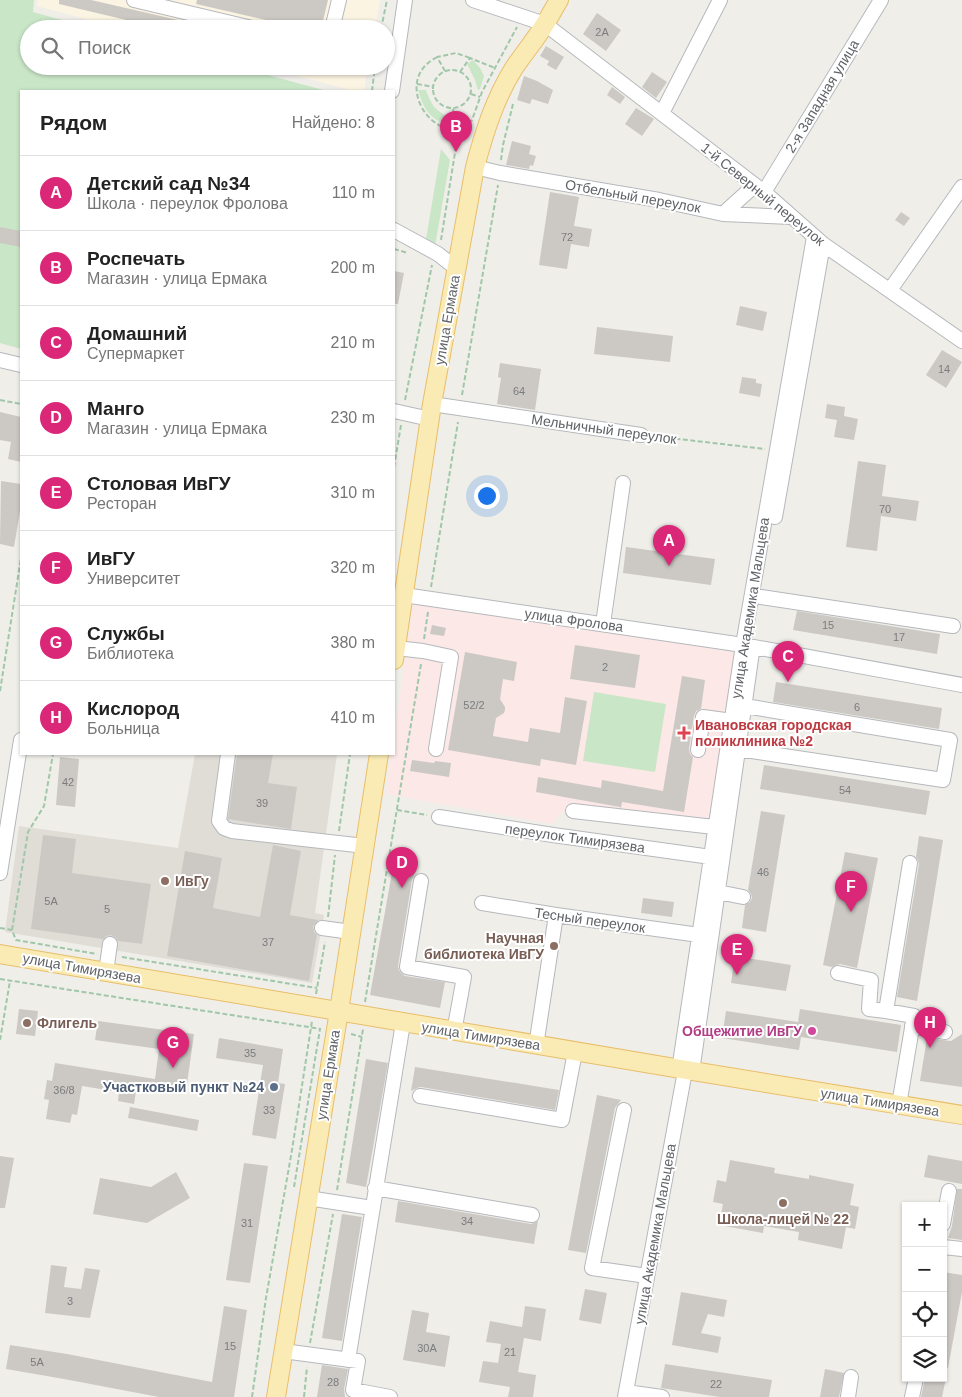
<!DOCTYPE html>
<html lang="ru">
<meta charset="utf-8">
<style>
:root{--surface:#fff;--page:#f2f2f2;--text:#222;--muted:#767676;--line:#e0e0e0;--accent:#db2777}
body{margin:0;font-family:Arial,sans-serif;background:var(--page);color:var(--text)}
.controls{position:absolute;right:15px;bottom:15px;display:grid;overflow:hidden;border-radius:0px;box-shadow:0 1px 4px #0004}
.controls button{width:45px;height:45px;display:grid;place-items:center;padding:0;border:0;border-bottom:1px solid var(--line);background:var(--surface);color:var(--text);font:25px sans-serif}
.you{position:absolute;left:486px;top:495px;width:18px;height:18px;margin:-12px;border:4px solid #fff;border-radius:50%;background:#1a73e8;box-shadow:0 0 0 8px #1a73e833}
.badge{display:grid;place-items:center;width:32px;height:32px;border-radius:50%;background:var(--accent);color:#fff;font-size:16px;font-weight:700}
.pin{position:absolute;translate:-50% -41px;filter:drop-shadow(0 1px 2px #0008)}
.pin::after{content:'';position:absolute;top:26px;width:18px;height:15px;background:inherit;clip-path:polygon(0 0,100% 0,50% 100%)}
.list{margin:0;padding:0;list-style:none}
h2{display:flex;justify-content:space-between;align-items:center;height:65px;margin:0;padding:0 20px;font-size:21px}
h2 small{font-size:16px;font-weight:400;color:var(--muted)}
.list li{display:grid;grid-template-columns:32px 1fr auto;gap:15px;align-items:center;box-sizing:border-box;height:75px;padding:0 20px;border-top:1px solid var(--line)}
.list b{display:block;font-size:19px;white-space:nowrap}
.list p{margin:0;font-size:16px;white-space:nowrap;color:var(--muted)}
.list em{font-size:16px;font-style:normal;color:var(--muted)}
.icon{flex:none;width:28px;height:28px;fill:none;stroke:currentColor;stroke-width:2;stroke-linecap:round;stroke-linejoin:round}
.map{position:relative;flex:none;width:962px;height:1397px;overflow:hidden}
.search{position:absolute;background:var(--surface);box-shadow:0 1px 4px #0004;left:20px;top:20px;width:375px;height:55px;display:flex;align-items:center;gap:12px;box-sizing:border-box;padding:0 18px;border-radius:28px;color:var(--muted);font-size:19px}
.panel{position:absolute;background:var(--surface);box-shadow:0 1px 4px #0004;left:20px;top:90px;width:375px;height:665px;border-radius:0px}
.map>svg:first-child{display:block}
.commercial{fill:#fcf4e2}
.education{fill:#e0ddd7}
.medical{fill:#fbe8e7}
.green{fill:#c9e6c7}
.building{fill:#ccc9c5}
.lines{fill:none;stroke-linecap:round;stroke-linejoin:round}
.minor-casing{stroke:#b5b8bc;stroke-width:16}
.major-casing{stroke:#e8be6a;stroke-width:20}
.path{stroke:#a0c7a9;stroke-width:2;stroke-dasharray:5 2.5;stroke-linecap:butt}
.minor{stroke:#fff;stroke-width:14}
.major{stroke:#faebb4;stroke-width:18}
.health-dot{fill:#e0444e;stroke:#fff;stroke-width:2}
.education-dot{fill:#8d6e63;stroke:#fff;stroke-width:2}
.hotel-dot{fill:#d1479c;stroke:#fff;stroke-width:2}
.service-dot{fill:#5c6f8a;stroke:#fff;stroke-width:2}
.labels{text-anchor:middle;stroke-width:4;stroke-linejoin:round;paint-order:stroke}
.number-label{font-size:11px;fill:#7b7c7e}
.street-label{font-size:14px;fill:#606367;stroke:#fff}
.health-label{font-size:14px;font-weight:bold;fill:#be3a42;stroke:#fff;text-anchor:start}
.education-label{font-size:14px;font-weight:bold;fill:#785e54;stroke:#fff;text-anchor:start}
.hotel-label{font-size:14px;font-weight:bold;fill:#b23c85;stroke:#fff;text-anchor:end}
.service-label{font-size:14px;font-weight:bold;fill:#4e5e75;stroke:#fff;text-anchor:end}
</style>
<div class="map">
<svg width="962" height="1397" viewBox="0 0 962 1397">
<rect width="100%" height="100%" fill="#f0eee9"/>
<!-- commercial -->
<path class="commercial" d="M38,0h342l-5,29h-253l-85,-23z
M261,66h107l-4,25h-10z"/>
<!-- education -->
<path class="education" d="M195,754h142l-22,159 9,2 -12,68 -307,-51 14,-106 159,22z"/>
<!-- medical -->
<path class="medical" d="M413,603l323,48 -28,181 -146,-20 -10,12 -166,-30 5,-40h3v-17z"/>
<!-- green -->
<path class="green" d="M0,0h34l-1,12 62,17h-66v37h206l92,25h-306v258l-21,-6z
M473,60l7,8 4,8 -4,13 -2,1 -3,-10 -8,-16z
M418,90h8c5,14 8,20 23,27v6c-19,-1 -26,-16 -31,-33z
M441,149l9,11 -15,86 -10,-1z
M594,692l72,12 -11,68 -72,-11z"/>
<!-- building -->
<path class="building" d="M59,0h32l109,25 -1,4h-35l-105,-25z
M197,0h131l-7,29h-16l-109,-25z
M597,13l24,17 -15,21 -23,-17z
M546,46l18,11 -8,13 -9,-5 2,-4 -9,-5z
M652,72l15,10 -11,16 -14,-11z
M524,76l13,5 16,9 -5,14 -16,-5 -2,5 -13,-4z
M612,87l13,10 -5,7 -13,-9z
M636,108l18,11 -12,17 -17,-12z
M512,141l19,5 -2,8 7,2 -3,10 -3,-1 -1,4 -23,-4z
M550,192l29,5 -5,29 18,3 -3,18 -18,-3 -4,25 -28,-4z
M901,212l9,6 -6,8 -9,-6z
M0,227l21,4v16l-21,-4z
M394,271l10,2 -6,31h-4z
M740,306l27,6 -4,19 -27,-6z
M597,327l76,9 -3,26 -76,-8z
M942,350l20,12 -16,26 -20,-13z
M500,363l41,6 -6,41 -38,-6 4,-26 -3,-1z
M742,377l14,2v4l6,1 -2,13 -21,-4z
M827,404l18,3 -1,9 14,3 -4,21 -20,-3 3,-17 -12,-2z
M0,412l21,5v45l-13,-3 3,-17 -11,-2z
M858,461l28,4 -4,31 37,5 -3,20 -35,-5 -4,35 -31,-4z
M1,481l20,3v21l-7,42 -14,-3z
M626,547l89,12 -4,26 -88,-12z
M797,611l143,23 -3,20 -144,-24z
M432,625l14,3 -2,8 -14,-2z
M575,645l65,10 -5,33 -65,-9z
M465,652l52,10 -3,19 -11,-2 -3,20 5,8v3l-1,3 -8,5 -3,18 35,6 2,-14 30,5 5,-36 22,4 -11,64 -35,-6 -1,7 -92,-16z
M682,676l23,4 -4,29 -5,2 -2,5 -5,33 1,5 3,3 -9,55 -62,-10 -1,6 -1,-1 -84,-15 2,-15 63,11 1,-8 61,11z
M776,682l166,26 -3,21 -166,-27z
M237,754h36l-5,29 29,4 -6,42 -63,-10z
M60,757l19,2 -4,48 -19,-2z
M412,760l22,3 1,-2 16,2 -2,14 -39,-6z
M764,765l166,26 -4,24 -166,-26z
M761,811l24,4 -19,117 -24,-4 3,-23 5,-3 2,-4 -1,-4 -3,-4z
M43,835l33,4 -4,34 79,11 -9,60 -24,-3 -3,-4 -4,-2 -5,1 -3,3 -72,-10z
M919,836l24,4 -26,161 -20,-4 22,-133 -1,-4 -2,-3z
M273,845l28,6 -11,64 28,5 -5,6 1,6 3,3 -8,46 -142,-25 18,-105 37,7 -9,50 47,9z
M845,852l33,6 -21,110 -17,-4 -4,1 -4,2 -9,-2z
M393,867l23,4 -4,9 -14,86 1,4 2,3 4,3 40,6 -5,26 -70,-13z
M643,898l31,4 -2,15 -31,-4z
M735,956l56,9 -5,26 -55,-8z
M19,1009l19,2 -3,25 -19,-2z
M800,1009l101,16 -4,27 -96,-15 -2,13 -77,-12 4,-27 72,11z
M98,1021l96,13 -8,57 -49,-6 -3,19 -16,-3 1,-9 -37,-6 -5,29 -5,-1 -2,9 -24,-4 3,-19 -5,-1 3,-19 5,1 3,-18 100,16 4,-30 -64,-9z
M962,1034v53l-42,-6 7,-43 24,3z
M219,1038l64,11 -5,34 7,1 -9,55 -24,-4 11,-70 -47,-7z
M366,1059l22,4 -22,124 -20,-4z
M415,1067l144,23 -4,20 -134,-23 -4,1 -6,3z
M597,1095l24,5 -6,8 -29,145 -18,-3z
M130,1107l69,13 -2,11 -69,-13z
M928,1155l34,6v23l-38,-7z
M0,1156l14,2 -9,50h-5z
M730,1160l45,8 -1,5 35,6v-4l45,9 -4,21 9,2 -4,22 -9,-2 -4,22 -44,-9 1,-8 -35,-6 -1,7 -44,-8 4,-21 -10,-2 4,-22 9,2z
M244,1163l24,3 -18,117 -24,-3z
M176,1172l14,26 -43,25 -54,-9 7,-36 51,9z
M957,1189h5v51l-14,-2 4,-12z
M398,1201l133,23 7,-3 -4,23 -139,-22z
M342,1214l20,3 -20,124 -20,-3z
M51,1265l16,2 -3,20 17,2 4,-21 15,2 -10,48 -45,-5z
M943,1272l19,3v17l-14,76 -5,-1z
M585,1289l22,4 -6,31 -22,-4z
M681,1292l46,8 -3,17 -16,-3 -7,19 20,4 -3,16 -46,-8z
M224,1306l23,4 -13,87h-75l-95,-18 -58,-10 4,-24 57,9 145,28z
M525,1306l21,3 -5,32 -17,-3 -6,34 18,3 -3,22h-25l2,-10 -31,-5 4,-21 15,2 3,-19 -15,-2 4,-21 32,6z
M412,1310l17,3 -3,19 24,4 -5,31 -42,-7z
M665,1364l107,16 -3,17h-49l-59,-9z
M322,1365l26,4 -4,20 1,8h-28z
M825,1369l19,4 -5,24h-19z
M925,1378h21l-4,19h-21z"/>
<g class="lines">
<!-- minor casing -->
<g class="minor-casing">
<path id="minor" d="M134,0l122,29
M473,0l72,24 219,168 59,52 139,97
M332,29l7,-29
M392,91l13,-91
M662,113l58,-113
M475,167l25,6 159,27 64,14 68,3
M764,192l117,-192
M723,214l32,-29
M394,230l44,24 19,15
M890,290l72,-103
M0,360l21,5
M432,404l209,31
M394,411l36,8
M775,517l48,-273
M404,595l339,50 219,40
M761,597l192,29
M603,624l20,-141
M396,648l27,3 28,6 -15,92
M738,749l205,31 7,-40 -205,-34
M698,750l5,-33 29,4
M228,754l-9,67 5,7 8,3 133,15
M573,811l150,17
M439,817l114,18 158,22
M0,873l21,-133
M421,881l-14,86 57,10 -10,55
M718,892l25,5
M482,903l74,12 143,20
M322,928l29,4
M106,972l4,-28
M838,973l33,7 -2,29 17,2
M912,1026l33,6
M536,1046l20,-131
M679,1070l64,-425 71,-408
M692,1072l60,-420
M420,1096l142,24 13,-68
M899,1105l15,-89 -28,-5 24,-148
M624,1110l-32,158 55,8
M375,1188l157,27
M308,1198l64,10
M943,1224l6,-33
M943,1247l19,2
M283,1351l75,10 -5,29 37,7
M348,1360l55,-337
M626,1392l36,5
M625,1397l60,-326
M848,1397l3,-20
M912,1397l4,-19"/>
</g>
<!-- major casing -->
<g class="major-casing">
<path id="major" d="M394,660l38,-256 43,-237c9,-34 20,-69 39,-99 10,-15 22,-29 31,-44 5,-8 9,-16 14,-24
M0,954c320,55 641,109 962,161
M276,1397l63,-386 40,-257"/>
</g>
<!-- path -->
<path class="path" d="M381,29l6,-29
M437,57c-3,2 -7,4 -10,7 -19,17 -10,47 10,60 6,4 14,6 21,10
M433 89a19 19 0 1 1 38 0a19 19 0 1 1-38 0Z
M445,71l-8,-14 19,-4 14,5
M460,72l10,-14 25,10
M417,84l17,3
M372,91l3,-25
M471,94l9,3
M453,109l5,25
M458,134l14,-14 10,-28 35,-65
M501,160l2,-15 10,-41
M441,240l17,-106 12,2
M394,249l14,4
M462,395l36,-210
M0,400l21,4
M405,400l27,-135
M653,436l112,13
M394,467l7,-42
M431,587l27,-165
M424,639l4,-27
M0,691l21,-133
M397,810l30,5
M339,831l11,-77
M328,917l7,-62
M0,928l12,2 4,10 81,14
M12,930l16,-98 16,-26 9,-52
M122,957l195,31
M0,979l321,50
M316,994l9,-52
M365,1002l56,-338
M351,1034l11,3
M0,1040l10,-59
M294,1187l26,-158
M337,1190l26,-161
M310,1343l23,-129
M252,1397l14,-99 26,-148 20,-129
M304,1397l3,-30"/>
<!-- minor -->
<use href="#minor" class="minor"/>
<!-- major -->
<use href="#major" class="major"/>
</g>
<!-- markers -->
<path class="health-dot" d="M681.5 725.5h5v5h5v5h-5v5h-5v-5h-5v-5h5z"/>
<g class="education-dot">
<circle cx="165" cy="881" r="5"/>
<circle cx="554" cy="946" r="5"/>
<circle cx="27" cy="1023" r="5"/>
<circle cx="783" cy="1203" r="5"/>
</g>
<circle class="hotel-dot" cx="812" cy="1031" r="5"/>
<circle class="service-dot" cx="274" cy="1087" r="5"/>
<g class="labels">
<!-- number labels -->
<g class="number-label">
<text x="602" y="36">2А</text>
<text x="567" y="241">72</text>
<text x="944" y="373">14</text>
<text x="519" y="395">64</text>
<text x="885" y="513">70</text>
<text x="828" y="629">15</text>
<text x="899" y="641">17</text>
<text x="605" y="671">2</text>
<text x="474" y="709">52/2</text>
<text x="857" y="711">6</text>
<text x="68" y="786">42</text>
<text x="845" y="794">54</text>
<text x="262" y="807">39</text>
<text x="763" y="876">46</text>
<text x="51" y="905">5А</text>
<text x="107" y="913">5</text>
<text x="268" y="946">37</text>
<text x="250" y="1057">35</text>
<text x="64" y="1094">36/8</text>
<text x="269" y="1114">33</text>
<text x="467" y="1225">34</text>
<text x="247" y="1227">31</text>
<text x="70" y="1305">3</text>
<text x="230" y="1350">15</text>
<text x="427" y="1352">30А</text>
<text x="510" y="1356">21</text>
<text x="37" y="1366">5А</text>
<text x="333" y="1386">28</text>
<text x="716" y="1388">22</text>
</g>
<!-- street labels -->
<g class="street-label">
<text transform="translate(822 96) rotate(-59)" y="5">2-я Западная улица</text>
<text transform="translate(763 194) rotate(39)" y="5">1-й Северный переулок</text>
<text transform="translate(633 196) rotate(10)" y="5">Отбельный переулок</text>
<text transform="translate(447 320) rotate(-80)" y="5">улица Ермака</text>
<text transform="translate(604 429) rotate(8)" y="5">Мельничный переулок</text>
<text transform="translate(750 608) rotate(-81)" y="5">улица Академика Мальцева</text>
<text transform="translate(574 620) rotate(8)" y="5">улица Фролова</text>
<text transform="translate(575 838) rotate(8)" y="5">переулок Тимирязева</text>
<text transform="translate(590 920) rotate(8)" y="5">Тесный переулок</text>
<text transform="translate(82 968) rotate(10)" y="5">улица Тимирязева</text>
<text transform="translate(481 1036) rotate(9)" y="5">улица Тимирязева</text>
<text transform="translate(328 1075) rotate(-81)" y="5">улица Ермака</text>
<text transform="translate(880 1102) rotate(9)" y="5">улица Тимирязева</text>
<text transform="translate(655 1234) rotate(-80)" y="5">улица Академика Мальцева</text>
</g>
<!-- health labels -->
<g class="health-label">
<text x="695" y="730">Ивановская городская<tspan x="695" dy="16">поликлиника №2</tspan></text>
</g>
<!-- education labels -->
<g class="education-label">
<text x="175" y="886">ИвГу</text>
<text x="544" y="943" text-anchor="end">Научная<tspan x="544" dy="16">библиотека ИвГУ</tspan></text>
<text x="37" y="1028">Флигель</text>
<text x="783" y="1224" text-anchor="middle">Школа-лицей № 22</text>
</g>
<!-- hotel labels -->
<g class="hotel-label">
<text x="802" y="1036">Общежитие ИвГУ</text>
</g>
<!-- service labels -->
<g class="service-label">
<text x="264" y="1092">Участковый пункт №24</text>
</g>
</g>
</svg>
<div class="controls">
<button>+</button>
<button>−</button>
<button><svg class="icon" aria-label="locate" viewBox="0 0 24 24"><circle cx="12" cy="12" r="6"/><path d="M12 2v4M12 18v4M2 12h4M18 12h4"/></svg></button>
<button><svg class="icon" aria-label="layers" viewBox="0 0 24 24"><path d="M12 4l9 5-9 5-9-5zM3 14l9 5 9-5"/></svg></button>
</div>
<div class="you"></div>
<div class="pin badge" style="left:669px;top:566px">A</div>
<div class="pin badge" style="left:456px;top:152px">B</div>
<div class="pin badge" style="left:788px;top:682px">C</div>
<div class="pin badge" style="left:402px;top:888px">D</div>
<div class="pin badge" style="left:737px;top:975px">E</div>
<div class="pin badge" style="left:851px;top:912px">F</div>
<div class="pin badge" style="left:173px;top:1068px">G</div>
<div class="pin badge" style="left:930px;top:1048px">H</div>
<div class="search"><svg class="icon" aria-label="search" viewBox="0 0 24 24"><circle cx="10" cy="10" r="6"/><path d="M15 15l6 6"/></svg>Поиск</div>
<section class="panel">
<h2>Рядом<small>Найдено: 8</small></h2>
<ul class="list">
<li><span class="badge">A</span><div><b>Детский сад №34</b><p>Школа · переулок Фролова</p></div><em>110 m</em></li>
<li><span class="badge">B</span><div><b>Роспечать</b><p>Магазин · улица Ермака</p></div><em>200 m</em></li>
<li><span class="badge">C</span><div><b>Домашний</b><p>Супермаркет</p></div><em>210 m</em></li>
<li><span class="badge">D</span><div><b>Манго</b><p>Магазин · улица Ермака</p></div><em>230 m</em></li>
<li><span class="badge">E</span><div><b>Столовая ИвГУ</b><p>Ресторан</p></div><em>310 m</em></li>
<li><span class="badge">F</span><div><b>ИвГУ</b><p>Университет</p></div><em>320 m</em></li>
<li><span class="badge">G</span><div><b>Службы</b><p>Библиотека</p></div><em>380 m</em></li>
<li><span class="badge">H</span><div><b>Кислород</b><p>Больница</p></div><em>410 m</em></li>
</ul>
</section>
</div>
